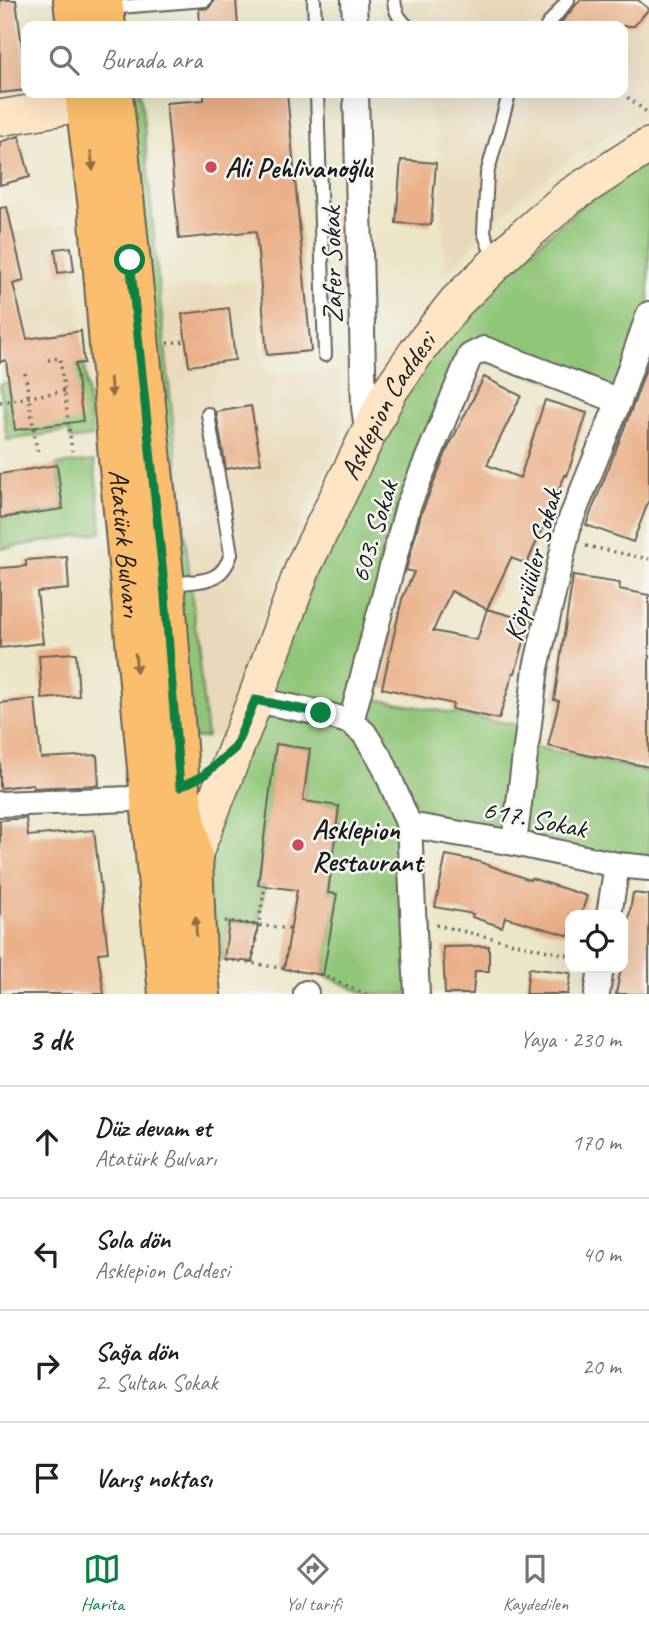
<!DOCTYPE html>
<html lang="tr">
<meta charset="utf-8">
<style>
:root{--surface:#fff;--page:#f6f6f6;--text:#222;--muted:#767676;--line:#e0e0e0;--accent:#0b8043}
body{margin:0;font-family:Caveat,sans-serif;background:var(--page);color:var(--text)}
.controls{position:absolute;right:21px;bottom:21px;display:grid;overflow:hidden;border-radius:14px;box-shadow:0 7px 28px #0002}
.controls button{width:63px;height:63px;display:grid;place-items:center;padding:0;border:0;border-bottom:2px solid var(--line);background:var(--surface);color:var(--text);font:35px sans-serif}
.stop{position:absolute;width:21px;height:21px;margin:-16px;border:5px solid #0b8043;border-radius:50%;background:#fff}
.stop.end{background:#0b8043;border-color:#fff;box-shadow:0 2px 7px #0008}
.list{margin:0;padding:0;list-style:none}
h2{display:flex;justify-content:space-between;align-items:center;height:91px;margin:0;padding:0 28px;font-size:30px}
h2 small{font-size:23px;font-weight:400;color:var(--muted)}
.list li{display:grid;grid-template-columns:46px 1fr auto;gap:21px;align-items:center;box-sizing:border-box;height:112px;padding:0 28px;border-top:2px solid var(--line)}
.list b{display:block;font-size:26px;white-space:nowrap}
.list p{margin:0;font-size:23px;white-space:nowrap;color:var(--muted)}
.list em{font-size:23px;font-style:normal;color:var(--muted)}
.icon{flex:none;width:38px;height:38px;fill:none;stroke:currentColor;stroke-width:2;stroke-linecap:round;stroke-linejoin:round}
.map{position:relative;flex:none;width:649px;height:994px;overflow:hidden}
.search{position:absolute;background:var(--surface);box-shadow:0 7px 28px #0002;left:21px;right:21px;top:21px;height:77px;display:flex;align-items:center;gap:18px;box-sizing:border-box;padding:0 24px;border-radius:14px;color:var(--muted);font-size:26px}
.sheet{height:539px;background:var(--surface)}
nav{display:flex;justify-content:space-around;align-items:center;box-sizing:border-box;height:98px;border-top:2px solid var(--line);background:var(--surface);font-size:19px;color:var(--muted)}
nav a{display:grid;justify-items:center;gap:4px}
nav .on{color:var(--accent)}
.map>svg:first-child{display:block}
.built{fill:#e9d9ba}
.green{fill:#90c577;stroke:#56704a;stroke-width:2}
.building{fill:#eab089;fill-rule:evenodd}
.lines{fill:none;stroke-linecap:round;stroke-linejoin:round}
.lane-casing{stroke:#656258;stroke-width:16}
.street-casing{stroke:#656258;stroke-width:28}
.secondary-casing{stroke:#656258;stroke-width:38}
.primary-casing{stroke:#656258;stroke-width:42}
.path{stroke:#656258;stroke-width:3.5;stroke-dasharray:2 5;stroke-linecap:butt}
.lane{stroke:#fff;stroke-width:12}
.street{stroke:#fff;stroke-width:24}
.secondary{stroke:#fde5c5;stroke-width:35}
.primary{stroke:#fbbe6e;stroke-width:38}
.oneway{fill:#8c6d45}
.route{stroke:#0b8043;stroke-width:9}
.poi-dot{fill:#d1495b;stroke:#f6f6f2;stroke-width:2.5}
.labels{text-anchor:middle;stroke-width:5;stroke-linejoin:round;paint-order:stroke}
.poi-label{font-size:28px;font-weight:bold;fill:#1c1c1c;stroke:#f6f6f2;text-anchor:start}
.street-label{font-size:28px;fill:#1c1c1c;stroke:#f6f6f2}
</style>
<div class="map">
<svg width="649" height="994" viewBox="0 0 649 994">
<rect width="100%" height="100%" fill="#f6f6f2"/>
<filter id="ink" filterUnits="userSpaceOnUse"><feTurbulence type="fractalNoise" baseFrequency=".0143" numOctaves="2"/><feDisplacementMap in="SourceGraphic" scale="14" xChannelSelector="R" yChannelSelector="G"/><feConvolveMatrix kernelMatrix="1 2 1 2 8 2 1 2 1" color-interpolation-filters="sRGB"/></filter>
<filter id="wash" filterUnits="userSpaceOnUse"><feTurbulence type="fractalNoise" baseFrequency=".00686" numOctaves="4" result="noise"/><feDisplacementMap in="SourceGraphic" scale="28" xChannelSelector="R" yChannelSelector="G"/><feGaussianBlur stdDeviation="1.57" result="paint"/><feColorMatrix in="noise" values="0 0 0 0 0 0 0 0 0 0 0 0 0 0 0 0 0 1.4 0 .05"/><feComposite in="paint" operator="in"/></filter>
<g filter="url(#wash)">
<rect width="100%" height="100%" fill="#ece5c8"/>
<!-- built -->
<path class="built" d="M380,0h269v112l-78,46 -59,48 -28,26 -40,46 -5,-146 -18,-39h202v-67h-234l-6,-12z
M69,223l12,108 -20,35 23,-3 8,74 -21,3 -2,-9 -62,9 -7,-56 49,-9 -18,-21 -18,-70 11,-3 -11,-48z
M254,280l11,94 75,-4 2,69 -58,116 -61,179 -16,3 -48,-446z"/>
<!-- green -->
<path class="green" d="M113,93h28l18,198 48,446 -30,3z
M649,146v168l-30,87 -149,-45 -112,340 171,31 -2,18 122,27v96l-240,-43 8,169h-51l-43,-19 14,-80 -9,-2 11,-87 -36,-5 7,-52 -33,-5 -19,141 7,1 -7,39 -29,-3 -5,37 -9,-1 -21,-61 41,-148 183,-399z
M84,363l8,74 -21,3 -2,-9 -62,9 -7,-56 49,-9v-6z
M94,461l8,71 -102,17v-31l63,-9 -6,-44z"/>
<g id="blocks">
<!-- building -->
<path class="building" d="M0,0h16l10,78v12l-26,3z
M214,0h22l2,26h-38l-1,-17 10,-1z
M580,0h58l11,9 -15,17h-76z
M204,93h83l24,258 -44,4 -11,-124 -77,8 -13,-136 38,-3z
M19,136l11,41 -30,8v-43z
M401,160l35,3 -5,62 -35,-2z
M7,207l17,74 -11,3 14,55 54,-8 3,32 -9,1 8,57 -68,9 -9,-70 -6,2v-154z
M71,247l3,24 -16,2 -3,-24z
M229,308l6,52 -46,6 -7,-52z
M649,360v140l-16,42 -47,-17 47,-119z
M484,377l37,19 -34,69 33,13 25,-78 42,13 -20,63 -2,-1 -38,89 -16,-6 -24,51 43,12 -15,52h-2l-14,46 -47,-10 1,-5 -71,-16 20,-89 12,-27 -8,-2 15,-56 26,-64zM451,591l36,18 -10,31 -44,-9z
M251,406l10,57 -35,6 -10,-57z
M57,465l6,44 -63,9v-44z
M67,557l2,32 -32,3 6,51 -43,5v-80l26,-2v-6z
M573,576l47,7 -1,6 30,6v172l-54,-11v1l-47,-11 11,-45 -5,-1z
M76,653l3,43 -37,3 -3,-44z
M35,699l6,59 56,-3 2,30 -66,3v-4l-33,4v-85z
M276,744l34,5 -7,52 36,5 -11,87 9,1 -14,81 -39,-6 13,-79 -39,-5z
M26,818l2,18 66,-6 14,122 -10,1 6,41h-104v-174z
M446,855l31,6 53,19 1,-2 56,18 -6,19h-11v21l-65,-19 -3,10 -30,-10 1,-3 -38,-7z
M633,893l16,2v99h-33l5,-26h2v-14z
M229,922l29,3 -6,37 -28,-3z
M489,946v25h-14l-2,23h-28l-2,-47z
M529,968l42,5 -3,21h-42z"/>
</g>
</g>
<g filter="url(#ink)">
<use href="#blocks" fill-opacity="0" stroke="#656258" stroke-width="2"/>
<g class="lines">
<!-- lane casing -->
<g class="lane-casing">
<path id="lane" d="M314,0l1,26
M394,0c1,12 5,18 13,26
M108,8l97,-8
M547,26l21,-26
M317,93l8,262
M498,257l-9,-11 -5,-14 3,-58 21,-76 2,-5
M170,584c28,-4 51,2 61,-30l-23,-140"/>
</g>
<!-- street casing -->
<g class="street-casing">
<path id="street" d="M354,0l1,26
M356,93l8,314 4,28
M255,700l66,13 30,9 13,11 19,30 26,62 8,169
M351,722l57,-216 62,-150 14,-7 135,52
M0,804l130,-5 18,-5
M409,825l105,18 103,22 32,3
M514,843l22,-175 33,-144 50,-123 30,-87
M609,915l8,-50
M306,993v1
M597,994l4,-26"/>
</g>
<!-- secondary casing -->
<g class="secondary-casing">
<g id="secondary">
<path d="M0,118l86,-15"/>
<path id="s1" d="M182,859l11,-1 62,-158 49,-135 85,-173 29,-42 38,-48 67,-65 46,-40 69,-45 11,-6"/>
</g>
</g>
<!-- primary casing -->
<g class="primary-casing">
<g id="primary">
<path d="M73,0l3,26"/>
<path d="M103,0l3,26"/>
<path id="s2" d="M84,93l14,115 19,238 51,548"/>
<path d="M113,93l52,491 15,203 13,71 4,100 4,36"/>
</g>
</g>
<!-- path -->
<path class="path" d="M622,93l27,21
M167,343l19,-2
M48,360l12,-2 12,93
M25,373l13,83
M0,402l64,-11
M586,546l63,13
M225,921l65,8
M436,925l134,31
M226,959l72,12
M252,962l13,-76
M320,974l46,20"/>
<!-- lane -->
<use href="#lane" class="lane"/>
<!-- street -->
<use href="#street" class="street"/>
<!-- secondary -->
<use href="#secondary" class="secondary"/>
<!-- primary -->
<use href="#primary" class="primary"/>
</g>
<!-- one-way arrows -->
<defs><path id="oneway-solid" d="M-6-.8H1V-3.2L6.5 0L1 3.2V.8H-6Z" transform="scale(1.75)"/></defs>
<g class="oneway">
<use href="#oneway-solid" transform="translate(92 161) rotate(83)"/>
<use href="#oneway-solid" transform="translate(111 387) rotate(85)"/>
<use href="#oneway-solid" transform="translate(136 663) rotate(85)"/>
<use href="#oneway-solid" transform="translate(196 926) rotate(-93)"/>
</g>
</g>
<g class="lines" filter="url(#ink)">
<!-- route -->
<path class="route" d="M130,260l34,324 16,203 24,-12 31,-27 20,-48 66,13"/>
</g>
<!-- markers -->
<g class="poi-dot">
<circle cx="211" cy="167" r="7"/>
<circle cx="298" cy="845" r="7"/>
</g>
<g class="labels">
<!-- poi labels -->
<g class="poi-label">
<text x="225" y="177">Ali Pehlivanoğlu</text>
<text x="312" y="839">Asklepion<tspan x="312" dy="32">Restaurant</tspan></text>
</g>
<!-- street labels -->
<g class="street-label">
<text transform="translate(331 265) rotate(-91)" y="10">Zafer Sokak</text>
<text dy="10" stroke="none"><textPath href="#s1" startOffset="504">Asklepion Caddesi</textPath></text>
<text transform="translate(373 531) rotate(-73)" y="10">603. Sokak</text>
<text dy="10" stroke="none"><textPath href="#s2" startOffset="452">Atatürk Bulvarı</textPath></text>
<text transform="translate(532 565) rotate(-75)" y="10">Köprülüler Sokak</text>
<text transform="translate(535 818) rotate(11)" y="10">617. Sokak</text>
</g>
</g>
</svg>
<div class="controls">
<button><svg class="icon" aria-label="locate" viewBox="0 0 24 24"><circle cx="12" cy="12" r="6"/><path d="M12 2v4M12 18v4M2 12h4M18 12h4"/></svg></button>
</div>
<div class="stop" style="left:130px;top:260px"></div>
<div class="stop end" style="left:321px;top:713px"></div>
<div class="search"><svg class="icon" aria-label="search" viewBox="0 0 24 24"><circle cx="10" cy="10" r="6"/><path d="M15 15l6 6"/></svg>Burada ara</div>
</div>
<section class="sheet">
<h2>3 dk<small>Yaya · 230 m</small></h2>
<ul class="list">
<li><svg class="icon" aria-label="ahead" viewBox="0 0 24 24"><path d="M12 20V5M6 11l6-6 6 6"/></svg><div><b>Düz devam et</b><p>Atatürk Bulvarı</p></div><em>170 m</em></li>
<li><svg class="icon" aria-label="left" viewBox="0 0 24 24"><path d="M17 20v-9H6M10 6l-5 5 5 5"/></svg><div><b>Sola dön</b><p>Asklepion Caddesi</p></div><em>40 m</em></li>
<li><svg class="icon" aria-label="right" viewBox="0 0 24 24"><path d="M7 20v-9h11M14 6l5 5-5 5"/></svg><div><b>Sağa dön</b><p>2. Sultan Sokak</p></div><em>20 m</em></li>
<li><svg class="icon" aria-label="arrive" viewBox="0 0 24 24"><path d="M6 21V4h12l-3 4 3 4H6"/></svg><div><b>Varış noktası</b></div></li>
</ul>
</section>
<nav>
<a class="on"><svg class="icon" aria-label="map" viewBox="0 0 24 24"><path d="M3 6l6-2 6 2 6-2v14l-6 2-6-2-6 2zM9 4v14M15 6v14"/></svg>Harita</a>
<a><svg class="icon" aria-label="directions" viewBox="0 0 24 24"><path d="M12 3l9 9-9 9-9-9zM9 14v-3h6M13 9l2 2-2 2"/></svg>Yol tarifi</a>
<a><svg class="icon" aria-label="saved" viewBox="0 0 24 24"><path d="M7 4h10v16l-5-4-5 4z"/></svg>Kaydedilen</a>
</nav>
